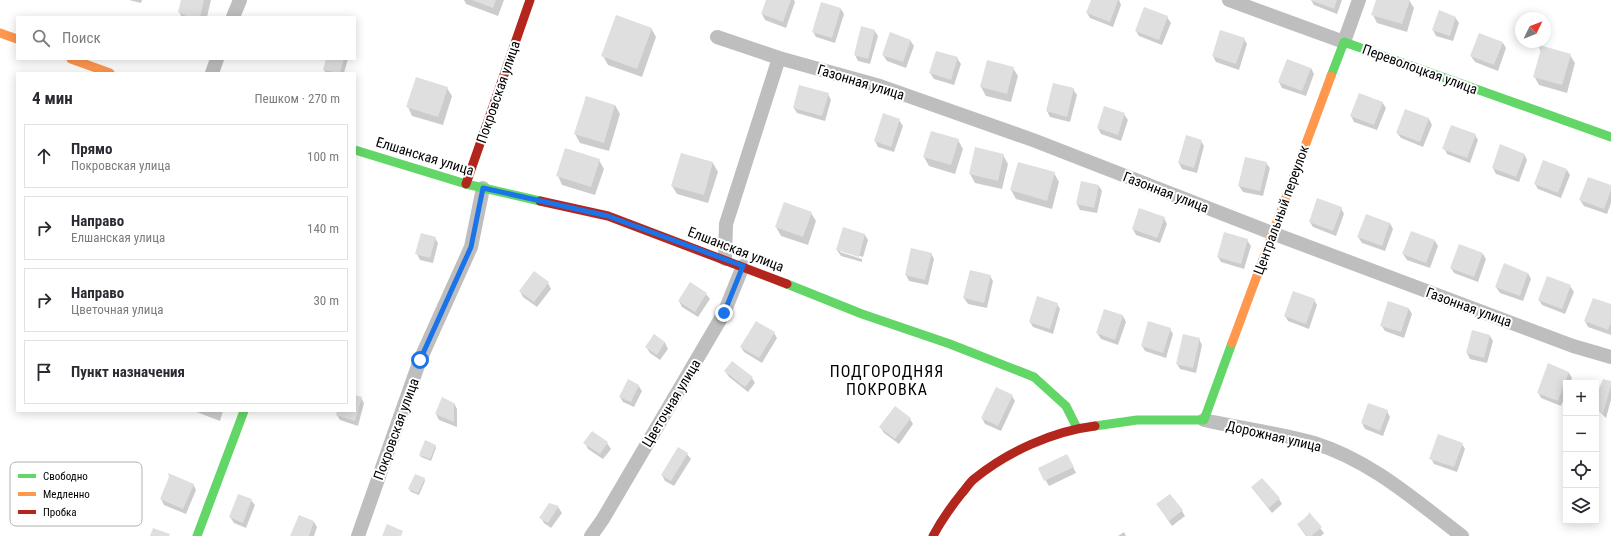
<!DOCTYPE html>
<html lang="ru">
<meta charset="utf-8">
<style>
:root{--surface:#fff;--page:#f7f7f7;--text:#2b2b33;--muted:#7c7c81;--line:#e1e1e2}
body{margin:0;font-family:"Roboto Condensed",sans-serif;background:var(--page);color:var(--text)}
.controls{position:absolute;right:12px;bottom:12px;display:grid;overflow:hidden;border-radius:0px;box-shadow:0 2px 10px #0003}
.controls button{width:36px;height:36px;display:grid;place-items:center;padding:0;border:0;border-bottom:1px solid var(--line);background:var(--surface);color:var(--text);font:20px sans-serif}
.compass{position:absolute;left:1515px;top:12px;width:36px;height:36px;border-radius:50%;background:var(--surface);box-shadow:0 2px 10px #0003;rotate:47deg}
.stop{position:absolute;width:12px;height:12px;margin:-9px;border:3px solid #1a73e8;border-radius:50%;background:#fff}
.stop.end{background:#1a73e8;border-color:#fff;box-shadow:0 1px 4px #0008}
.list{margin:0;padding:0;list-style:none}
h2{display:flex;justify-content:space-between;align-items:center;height:52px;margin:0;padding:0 16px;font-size:17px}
h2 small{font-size:13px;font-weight:400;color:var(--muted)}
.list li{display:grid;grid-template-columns:26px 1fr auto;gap:12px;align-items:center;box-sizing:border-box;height:64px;margin:0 8px 8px;padding:0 8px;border:1px solid var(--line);border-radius:0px}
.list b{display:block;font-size:15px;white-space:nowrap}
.list p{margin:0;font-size:13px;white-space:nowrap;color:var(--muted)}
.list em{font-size:13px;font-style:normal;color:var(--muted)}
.icon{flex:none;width:22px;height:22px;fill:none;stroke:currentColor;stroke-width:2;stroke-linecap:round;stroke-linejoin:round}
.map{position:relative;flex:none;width:1611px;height:536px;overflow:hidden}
.search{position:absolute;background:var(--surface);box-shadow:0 2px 10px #0003;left:16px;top:16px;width:340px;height:44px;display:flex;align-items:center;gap:10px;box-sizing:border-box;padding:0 14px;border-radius:0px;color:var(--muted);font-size:15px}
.panel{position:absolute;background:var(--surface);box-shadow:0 2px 10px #0003;left:16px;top:72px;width:340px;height:340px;border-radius:0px}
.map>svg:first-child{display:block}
.shadow{fill:#0003}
.building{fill:#dfdfdf}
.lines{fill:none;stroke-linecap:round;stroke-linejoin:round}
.street{stroke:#bebebe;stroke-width:14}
.fast{stroke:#63d668;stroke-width:9}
.slow{stroke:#ff974d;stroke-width:9}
.jam{stroke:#b3261e;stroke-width:9}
.route{stroke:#1a73e8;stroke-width:5}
.labels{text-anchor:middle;stroke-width:4;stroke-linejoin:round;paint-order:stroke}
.street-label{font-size:14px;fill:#000;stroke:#fff}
.quarter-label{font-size:16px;letter-spacing:1px;fill:#000;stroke:#fff}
.key{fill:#fff;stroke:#b2b2b2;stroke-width:1}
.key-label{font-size:11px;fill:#000}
</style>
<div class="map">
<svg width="1611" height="536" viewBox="0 0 1611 536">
<rect width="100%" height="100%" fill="#fff"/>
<!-- shadow -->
<path class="shadow" d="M129,0h13l-1,3z
M182,0h29l-4,17h-25l-3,-5z
M464,0h40l-6,16 -32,-12z
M767,0h27l1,2 -9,26 -21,-8 -3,-6z
M1092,0h27l2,5 -8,22 -23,-9 -3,-5z
M1311,0h31l-5,14 -23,-9z
M1377,0h32l5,8 -7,24 -30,-9 -4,-8z
M841,9l3,5 -9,29 -19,-6 -3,-5z
M1167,17l4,6 -9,22 -23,-9 -3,-5z
M1455,17l4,6 -6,18 -17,-5 -3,-6z
M651,28l5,9 -14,40 -34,-12 -5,-9z
M874,30l4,6 -8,28 -12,-3 -3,-6z
M1244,39l3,5 -8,26 -23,-8 -3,-6z
M910,40l4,6 -8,22 -19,-7 -4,-6z
M1503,43l3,5 -8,23 -23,-9 -4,-6z
M1538,46l32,9 5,8 -8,30 -28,-8 -5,-9 7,-25z
M957,58l4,6 -7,21 -20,-6 -4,-6z
M327,59h21l-4,14h-18l-2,-3z
M1013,68l5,8 -7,26 -25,-6 -5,-9z
M1311,68l3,6 -8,22 -24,-8 -3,-6z
M447,88l5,8 -9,29 -31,-9 -4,-9z
M1073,89l4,6 -7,27 -20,-5 -3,-6z
M828,94l3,6 -6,21 -28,-8 -3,-5z
M1382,102l4,6 -9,22 -23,-8 -3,-6z
M615,105l5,9 -11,37 -29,-8 -5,-9z
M1124,114l4,6 -7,21 -20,-7 -3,-6z
M1429,119l3,6 -9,22 -22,-9 -4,-5z
M899,120l4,6 -9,26 -16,-5 -3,-6z
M1475,135l3,5 -8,23 -23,-9 -3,-6z
M958,140l5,9 -8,25 -26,-8 -5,-9z
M1201,141l3,5 -7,27 -15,-4 -3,-6z
M1524,154l3,6 -8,22 -23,-8 -3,-6z
M1003,155l5,9 -6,25 -27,-6 -5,-9z
M599,160l5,9 -9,26 -33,-10 -4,-9z
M713,163l5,9 -10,31 -31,-9 -5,-8z
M1266,163l4,5 -7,28 -20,-4 -4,-6z
M1567,170l3,5 -9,23 -23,-9 -3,-5z
M1054,173l5,9 -7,27 -36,-10 -5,-9z
M1099,186l3,5 -5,22 -17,-3 -3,-6z
M1611,186v17l-4,11 -23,-8 -4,-6z
M1341,208l3,6 -8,22 -23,-9 -3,-5z
M811,213l5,8 -8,24 -27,-9 -5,-9z
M1164,218l3,6 -7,19 -24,-8 -3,-6z
M1390,223l3,6 -8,22 -23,-8 -4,-6z
M844,228l21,7 3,5 -5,17 -23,-7v2l22,7v3l-21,-6 -4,-6z
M435,238l3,5 -5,20 -13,-3 -3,-6z
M1247,240l4,6 -7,23 -23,-7 -3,-5z
M1435,241l3,5 -8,22 -23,-8 -4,-6z
M931,253l3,6 -6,26 -19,-4 -3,-6z
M1483,254l3,5 -8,23 -24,-9 -3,-5z
M970,271l20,5 3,5 -6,27 -19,-4 -4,-6z
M1528,273l3,6 -8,22 -23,-8 -4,-6z
M548,283l3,6 -14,18 -14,-10 -3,-6z
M1570,286l4,6 -9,22 -23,-9 -3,-5z
M706,294l4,5 -12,18 -16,-10 -3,-6z
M1314,300l3,5 -8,24 -21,-8 -3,-5z
M1057,304l3,5 -7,25 -20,-7 -3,-5z
M1611,305v30l-23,-8 -3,-6z
M1409,309l3,5 -8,24 -19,-7 -4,-6z
M1105,310l18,6 3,6 -8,23 -17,-6 -4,-6z
M1170,329l3,5 -7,24 -21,-7 -3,-5z
M1473,331l17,5 3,5 -6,22 -17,-4 -3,-6z
M774,333l3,5 -15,25 -18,-11 -3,-5z
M654,336l11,7 3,6 -8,11 -10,-7 -4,-6z
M1199,339l3,6 -6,28 -16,-4 -3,-5z
M1549,365l20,8 3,5 -2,5h-4v11l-5,12 -20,-8 -3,-6z
M725,371l27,7 3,5 -7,9 -19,-15z
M1611,382v18l-5,18 -10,-10v-9z
M638,385l4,6 -8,16 -11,-5 -3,-5z
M355,396l6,2 3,5 -6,23 -18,-6 -3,-5 1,-4h17z
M1012,396l3,5 -14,30 -16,-7 -3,-6z
M454,403l3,6v18l-18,-7 -3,-6z
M1369,404l18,7 3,6 -7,19 -18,-7 -3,-6z
M194,411h29l-3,10z
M910,419l3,5 -14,20 -15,-11 -4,-6z
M592,432l15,11 4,6 -8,10 -15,-10 -3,-6z
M1462,444l3,5 -8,23 -23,-8 -3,-6z
M435,445l1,3 -5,13 -10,-4 -1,-2z
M687,454l4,5 -17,27 -9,-5 -3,-6z
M1070,461l6,12 -27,13 -10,-17z
M170,477l23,7 3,6 -10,24 -22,-9 -3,-6z
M424,478l1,3 -6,14 -8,-3 -2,-3z
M1252,488l27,11 3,5 -10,9z
M251,500l4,5 -9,23 -12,-5 -4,-6z
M549,505l9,2 4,6 -11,15 -7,-5 -3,-5z
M1161,510l21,1 3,5 -13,10z
M1309,514l15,19 -3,3h-15l-8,-11z
M299,516l15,6 3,5 -3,9h-23z
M1124,532l2,4h-8z"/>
<!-- building -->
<path class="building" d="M181,0h23l-4,17h-12l-10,-5z
M472,0h24l-3,8z
M766,0h25l-8,22 -22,-8z
M1091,0h27l-8,22 -24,-9z
M1310,0h27l-3,9z
M1376,0h34l-8,24 -31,-9z
M821,2l20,6 -9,30 -20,-6z
M1144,7l24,9 -9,24 -24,-9z
M1439,10l17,7 -6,19 -18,-6z
M616,15l36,13 -15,41 -36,-13z
M861,26l14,4 -7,29 -14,-4z
M1220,30l25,8 -9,26 -24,-8z
M890,32l21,8 -8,22 -21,-7z
M1479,33l24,9 -9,23 -24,-9z
M1536,44l35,10 -9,31 -29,-8 8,-28z
M936,51l22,6 -7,23 -22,-7z
M326,59h18l-4,14 -17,-3z
M1287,59l24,9 -9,23 -24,-9z
M987,60l27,7 -7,27 -27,-7z
M416,77l32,10 -10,30 -32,-10z
M1053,83l21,5 -7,29 -21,-6z
M799,85l30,8 -7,23 -29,-8z
M1359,93l24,9 -9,23 -24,-9z
M586,96l29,9 -11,38 -30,-9z
M1104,106l21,7 -7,22 -21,-7z
M1405,109l24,9 -9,24 -24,-9z
M883,113l17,6 -9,28 -17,-6z
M1451,125l25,9 -9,24 -25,-9z
M931,131l28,8 -8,26 -28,-8z
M1186,135l16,5 -8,28 -16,-5z
M1500,144l25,10 -9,23 -24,-9z
M975,147l29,7 -6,27 -29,-7z
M565,148l35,11 -9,28 -35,-11z
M681,153l32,9 -9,33 -33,-9z
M1245,157l22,5 -7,29 -22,-5z
M1543,160l24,9 -9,24 -24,-9z
M1018,162l37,10 -8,29 -37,-11z
M1588,177l23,8v5l-7,19 -25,-9z
M1081,181l18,4 -5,23 -18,-4z
M1317,198l25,9 -9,24 -24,-9z
M784,202l28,10 -9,25 -28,-10z
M1139,208l26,9 -8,21 -25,-9z
M1366,214l24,9 -8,23 -25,-9z
M843,227l22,7 -6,23 -23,-7z
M1411,231l24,9 -9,23 -24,-9z
M1224,232l24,7 -7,25 -24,-7z
M421,233l15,4 -6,21 -15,-4z
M1459,244l24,9 -9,24 -24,-9z
M911,248l21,5 -7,27 -20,-5z
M1504,263l24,10 -8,23 -25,-9z
M970,270l21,5 -7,28 -21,-5z
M534,271l15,11 -15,20 -15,-11z
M1547,276l24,9 -9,24 -24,-9z
M690,282l17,11 -12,19 -17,-11z
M1293,291l22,8 -9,25 -22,-8z
M1037,296l21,7 -8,26 -21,-7z
M1593,298l18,6v19l-3,7 -24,-9z
M1388,301l21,7 -8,24 -21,-6z
M1104,309l19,6 -8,25 -19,-7z
M756,321l19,11 -16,26 -19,-11z
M1148,321l23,7 -8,25 -22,-7z
M1472,330l18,5 -6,23 -18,-5z
M654,334l11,8 -8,13 -12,-8z
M1183,334l17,4 -7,30 -17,-4z
M732,361l21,16 -8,10 -21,-16z
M1548,363l21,9 -11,29 -21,-8z
M628,379l11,6 -8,17 -12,-5z
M1603,379l8,2v4l-8,29 -7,-7v-11z
M996,387l17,8 -15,31 -17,-8z
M355,395l7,2 -7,24 -19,-6 1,-4h18z
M442,397l12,6v19l-19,-8z
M1368,403l20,7 -8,21 -19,-8z
M895,406l16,12 -16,21 -16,-12z
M592,431l16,11 -8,12 -17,-11z
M1438,434l25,9 -9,24 -25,-8z
M425,440l11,5 -6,14 -11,-4z
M678,447l10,6 -17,28 -10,-6z
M1067,454l7,13 -30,14 -6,-13z
M168,473l26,11 -11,25 -23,-10 9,-22z
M415,474l10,4 -7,15 -10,-4z
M1262,478l18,20 -11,10 -18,-21z
M238,494l14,5 -9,24 -14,-6z
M1170,494l13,16 -14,11 -13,-17z
M549,503l10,3 -11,17 -9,-5z
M1309,512l13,15 -11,9h-4l-10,-12 11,-8z
M299,515l15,6 -5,15h-19z
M387,524l16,7 -2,5h-19z
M153,528l17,6 -1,2h-19z"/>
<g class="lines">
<!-- street -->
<path class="street" d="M1229,0l115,42 15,-42
M233,17l7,-17
M717,37l62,21 101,28 153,54 239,93 301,113 38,11
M212,73l5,-14
M725,259l1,-35 53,-166
M1204,420c36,8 74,13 110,23 56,17 102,58 148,93
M358,536l62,-176 51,-113 12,-59
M591,536l12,-17 121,-206 19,-47"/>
<!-- fast -->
<path class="fast" d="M1331,76l13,-34 267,95
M355,150l111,34 74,17
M787,284l75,30 88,30 84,33 32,29 11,22
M1095,426l42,-6h67l28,-77
M197,536l47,-125"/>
<!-- slow -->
<path class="slow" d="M0,33l17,6
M71,59l39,14
M1232,343l99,-267"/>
<!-- jam -->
<path class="jam" d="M466,184l64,-184
M540,201l68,15 179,68
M933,536c9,-17 17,-28 29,-43 4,-4 7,-10 12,-14 33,-27 79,-48 121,-53"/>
</g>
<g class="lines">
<!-- route -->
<path class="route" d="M420,360l51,-113 12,-59 125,28 135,50 -19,47"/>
</g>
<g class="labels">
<!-- street labels -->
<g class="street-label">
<text transform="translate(1420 69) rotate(20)" y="5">Переволоцкая улица</text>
<text transform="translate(861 82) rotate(17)" y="5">Газонная улица</text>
<text transform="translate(498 92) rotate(-71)" y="5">Покровская улица</text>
<text transform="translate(425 156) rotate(17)" y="5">Елшанская улица</text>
<text transform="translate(1166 192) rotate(21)" y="5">Газонная улица</text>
<text transform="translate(1281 210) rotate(-70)" y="5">Центральный переулок</text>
<text transform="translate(736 249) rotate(21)" y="5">Елшанская улица</text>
<text transform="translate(1469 307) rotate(20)" y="5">Газонная улица</text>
<text transform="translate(671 403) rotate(-59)" y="5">Цветочная улица</text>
<text transform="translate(396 429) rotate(-70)" y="5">Покровская улица</text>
<text transform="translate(1274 436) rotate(13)" y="5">Дорожная улица</text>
</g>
<!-- quarter labels -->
<g class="quarter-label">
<text x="887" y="377">ПОДГОРОДНЯЯ<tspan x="887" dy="18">ПОКРОВКА</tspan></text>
</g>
</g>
<!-- legend -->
<rect x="10" y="462" width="132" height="64" rx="6" class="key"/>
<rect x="18" y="474" width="18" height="4" fill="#63d668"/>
<rect x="18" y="492" width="18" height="4" fill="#ff974d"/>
<rect x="18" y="510" width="18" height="4" fill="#b3261e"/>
<g class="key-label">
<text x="43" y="480">Свободно</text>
<text x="43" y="498">Медленно</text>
<text x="43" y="516">Пробка</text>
</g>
</svg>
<div class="controls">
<button>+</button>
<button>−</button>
<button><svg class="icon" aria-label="locate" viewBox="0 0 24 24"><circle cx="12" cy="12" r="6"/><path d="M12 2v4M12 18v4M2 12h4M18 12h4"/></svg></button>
<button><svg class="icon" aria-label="layers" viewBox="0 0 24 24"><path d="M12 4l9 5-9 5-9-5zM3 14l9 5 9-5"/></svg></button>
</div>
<svg class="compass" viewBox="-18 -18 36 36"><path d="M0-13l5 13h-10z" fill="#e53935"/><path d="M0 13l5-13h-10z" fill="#7c7c81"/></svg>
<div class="stop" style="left:420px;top:360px"></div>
<div class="stop end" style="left:724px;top:313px"></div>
<div class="search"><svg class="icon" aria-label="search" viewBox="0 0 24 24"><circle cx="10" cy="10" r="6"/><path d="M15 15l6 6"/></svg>Поиск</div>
<section class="panel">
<h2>4 мин<small>Пешком · 270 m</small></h2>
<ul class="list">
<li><svg class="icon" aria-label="ahead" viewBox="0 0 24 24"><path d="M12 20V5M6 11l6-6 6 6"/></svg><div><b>Прямо</b><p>Покровская улица</p></div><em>100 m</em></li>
<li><svg class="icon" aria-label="right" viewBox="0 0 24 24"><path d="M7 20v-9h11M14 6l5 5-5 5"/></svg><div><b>Направо</b><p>Елшанская улица</p></div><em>140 m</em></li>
<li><svg class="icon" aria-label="right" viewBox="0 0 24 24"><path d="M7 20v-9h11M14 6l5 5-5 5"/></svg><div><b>Направо</b><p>Цветочная улица</p></div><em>30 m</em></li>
<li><svg class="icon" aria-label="arrive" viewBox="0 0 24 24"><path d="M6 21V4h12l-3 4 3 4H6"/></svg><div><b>Пункт назначения</b></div></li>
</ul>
</section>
</div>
